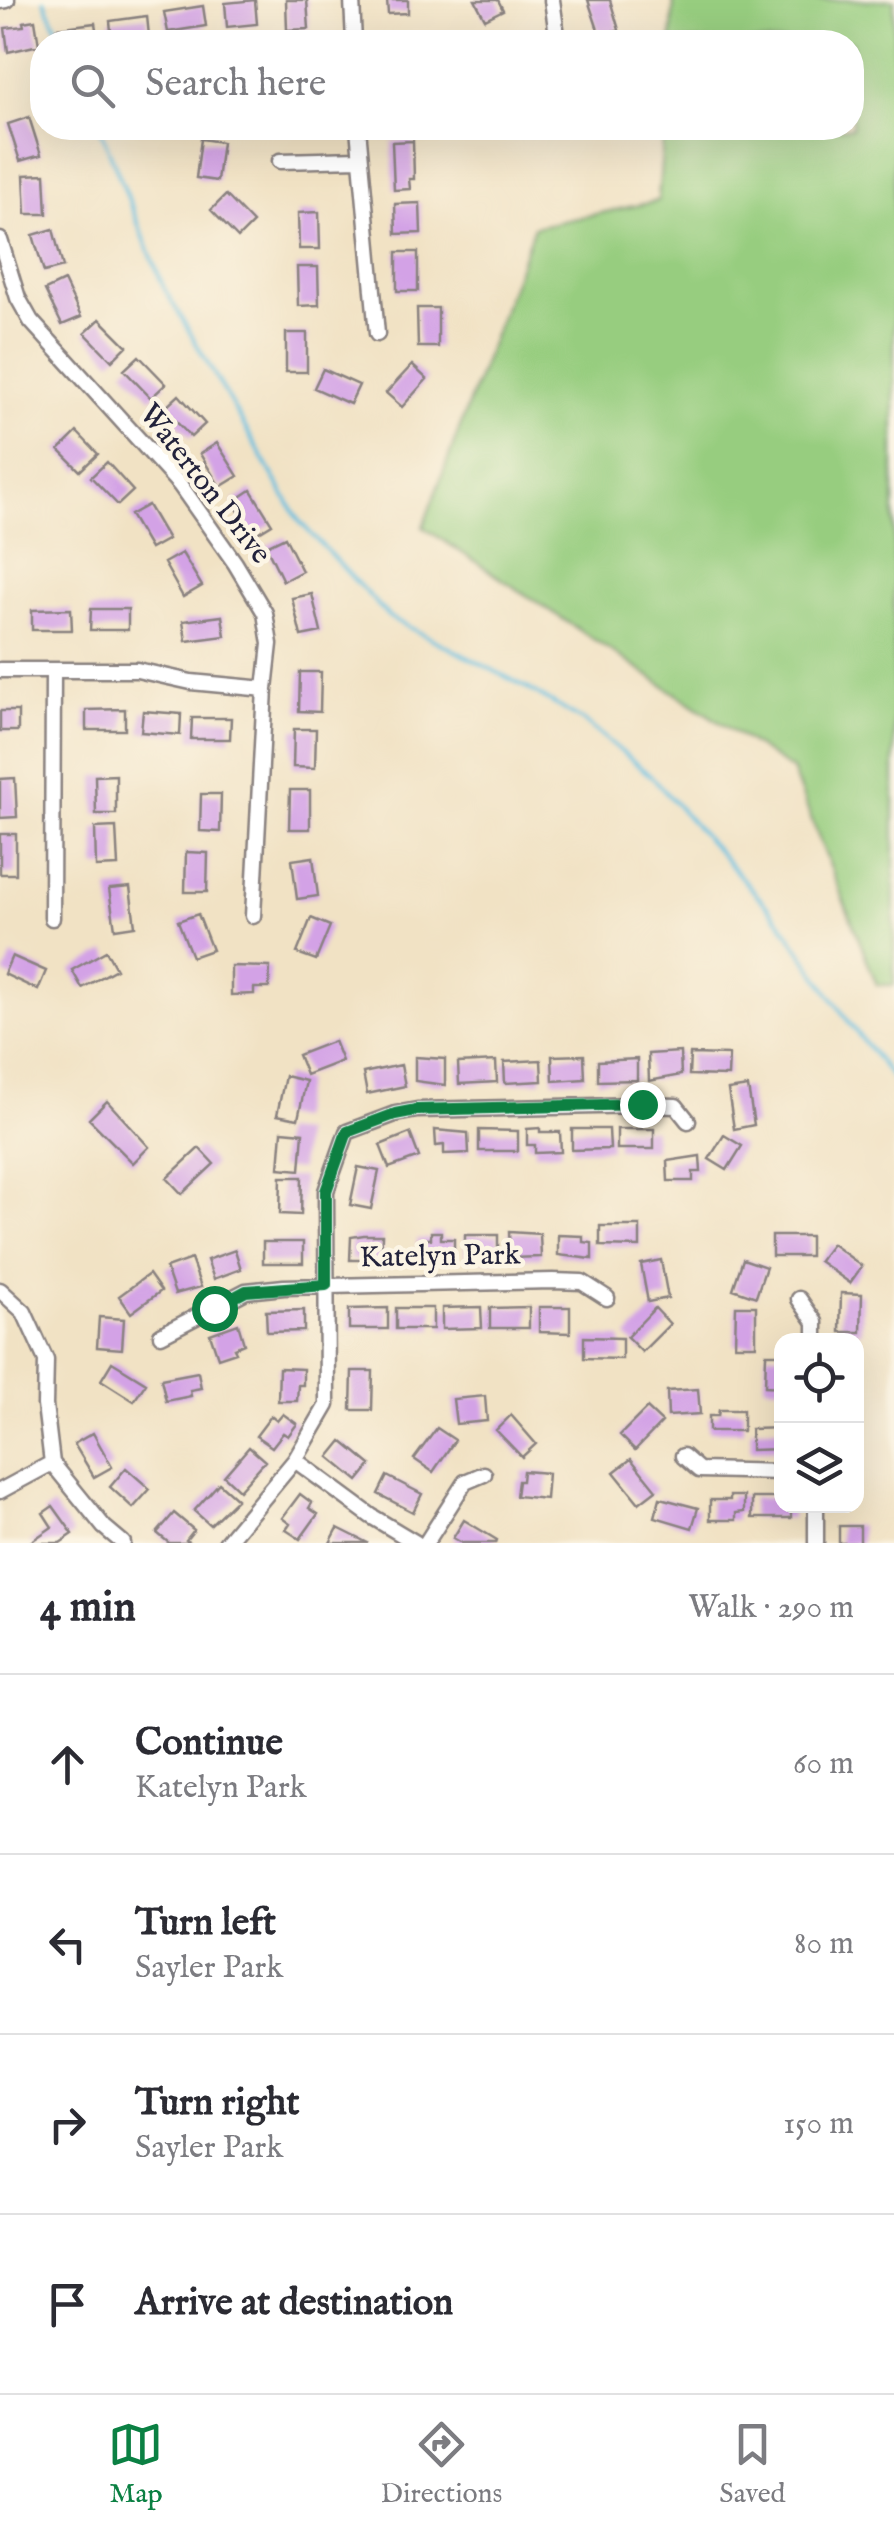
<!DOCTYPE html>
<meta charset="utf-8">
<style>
:root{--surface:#fff;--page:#f2f2f3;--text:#2b2b33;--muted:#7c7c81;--line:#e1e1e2;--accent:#0b8043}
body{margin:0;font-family:"IM FELL English",serif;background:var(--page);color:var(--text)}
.controls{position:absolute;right:30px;bottom:30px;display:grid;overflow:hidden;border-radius:20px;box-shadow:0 10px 40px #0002}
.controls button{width:90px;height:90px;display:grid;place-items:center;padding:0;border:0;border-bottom:2px solid var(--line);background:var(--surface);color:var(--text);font:50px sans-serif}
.stop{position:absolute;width:30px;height:30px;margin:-22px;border:8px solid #0b8043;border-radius:50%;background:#fff}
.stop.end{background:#0b8043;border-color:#fff;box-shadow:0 2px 10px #0008}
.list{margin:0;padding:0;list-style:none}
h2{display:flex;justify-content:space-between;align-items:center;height:130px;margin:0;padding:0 40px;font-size:42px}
h2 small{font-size:32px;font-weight:400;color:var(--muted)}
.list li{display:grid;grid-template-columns:65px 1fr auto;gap:30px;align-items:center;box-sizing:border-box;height:180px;padding:0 40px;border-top:2px solid var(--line)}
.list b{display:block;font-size:38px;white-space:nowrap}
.list p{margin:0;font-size:32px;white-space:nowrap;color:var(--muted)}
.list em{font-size:32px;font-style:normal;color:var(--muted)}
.icon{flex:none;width:55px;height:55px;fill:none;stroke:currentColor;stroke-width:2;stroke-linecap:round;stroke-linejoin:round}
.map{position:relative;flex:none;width:894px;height:1543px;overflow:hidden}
.search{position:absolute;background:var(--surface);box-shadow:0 10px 40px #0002;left:30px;right:30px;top:30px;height:110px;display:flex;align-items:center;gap:25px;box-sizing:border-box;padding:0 35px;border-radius:40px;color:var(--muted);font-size:38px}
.sheet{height:850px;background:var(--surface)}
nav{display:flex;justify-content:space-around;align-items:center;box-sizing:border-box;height:140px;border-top:2px solid var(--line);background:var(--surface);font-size:28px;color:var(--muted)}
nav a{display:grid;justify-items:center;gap:5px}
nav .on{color:var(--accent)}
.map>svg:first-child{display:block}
.green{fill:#97cd7f;stroke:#5c785d;stroke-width:2.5}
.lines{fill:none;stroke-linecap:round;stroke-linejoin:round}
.stream{stroke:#61bddf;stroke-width:4}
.building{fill:#d3a2e6}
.street-casing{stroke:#8a8280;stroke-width:19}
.street{stroke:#fff;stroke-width:14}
.route{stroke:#0b8043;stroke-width:12}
.labels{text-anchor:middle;stroke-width:9;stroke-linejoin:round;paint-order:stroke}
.street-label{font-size:30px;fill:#22223b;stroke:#fcf5e5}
</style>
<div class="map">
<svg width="894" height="1543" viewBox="0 0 894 1543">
<rect width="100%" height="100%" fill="#fcf5e5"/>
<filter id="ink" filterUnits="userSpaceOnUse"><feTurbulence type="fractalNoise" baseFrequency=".01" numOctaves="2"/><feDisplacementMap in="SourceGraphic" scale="20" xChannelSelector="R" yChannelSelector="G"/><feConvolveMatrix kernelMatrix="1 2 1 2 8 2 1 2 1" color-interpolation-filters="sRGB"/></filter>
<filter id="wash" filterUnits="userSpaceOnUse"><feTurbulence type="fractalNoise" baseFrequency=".0048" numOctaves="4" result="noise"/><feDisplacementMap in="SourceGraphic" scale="40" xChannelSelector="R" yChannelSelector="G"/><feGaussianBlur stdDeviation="2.25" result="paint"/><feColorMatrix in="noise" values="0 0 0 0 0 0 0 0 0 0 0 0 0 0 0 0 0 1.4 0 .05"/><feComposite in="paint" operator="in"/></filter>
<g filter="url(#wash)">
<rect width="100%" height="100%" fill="#f1e2c4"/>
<!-- green -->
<path class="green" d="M674,0h220v985h-17l-85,-215 -369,-243 111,-300 124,-26 6,-73h188v-86h-181z"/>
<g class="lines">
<!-- stream -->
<path class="stream" d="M44,0l15,32
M100,128l64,160 136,234 89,95 133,68 63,37 66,54 129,145 70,103 44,56"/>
</g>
<g id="blocks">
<!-- building -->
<path class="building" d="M255,0l2,24 -30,3 -2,-24z
M286,0h21l2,29 -22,1z
M387,0h21v13l-20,1z
M475,0h23l5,10 -18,9z
M588,0h22l9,30 -19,6z
M203,6l3,20 -38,6 -4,-20z
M147,16l2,20 -37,5 -2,-20z
M35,20l4,25 -31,7 -3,-24 19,-2 -1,-4z
M95,23l3,19h-40l-2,-14z
M29,117l12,38 -21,6 -12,-37z
M529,128h39v8h-39z
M201,139l21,3 -5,39 -21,-3z
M413,141l1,38h-5l1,10 -16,1 -2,-48z
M45,174l2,40h-21l-2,-39z
M226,195l27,28 -15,15 -27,-28z
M420,203l1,30 -25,1 -1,-30z
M319,212l1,37h-21l-1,-36z
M53,229l10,38 -19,5 -11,-37z
M397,252h21v39h-21z
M297,267h21l1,38 -21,1z
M64,281l17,36 -19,8 -17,-35z
M417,308h21v39h-20z
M100,319l27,27 -15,15 -27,-28z
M286,333h21v39h-21z
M139,356l27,28 -15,14 -27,-28z
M412,365l15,14 -25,28 -16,-14z
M323,369l36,16 -9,19 -36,-16z
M179,395l26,29 -14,13 -27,-28z
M77,432l21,22 -18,17 -21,-21z
M217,443l21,33 -18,11 -20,-33z
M107,462l26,29 -15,14 -27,-28z
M251,490l21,34 -18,11 -21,-33z
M148,505l20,34 -18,10 -20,-34z
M285,537l17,34 -19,10 -17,-35z
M182,553l20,33 -19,11 -19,-34z
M312,594l9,38 -20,4 -9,-38z
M71,609l1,21h-40v-20z
M91,609h37v21h-38z
M222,616l3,20 -39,5 -3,-20z
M300,672h21l-1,40 -21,-1z
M125,709v21h-39v-20z
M0,711h18v20h-18z
M143,711l38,3 -1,21 -39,-3z
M192,718h39l-1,21h-39z
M294,729h22l-1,39 -22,-1z
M116,775v39h-20l-1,-38z
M15,778l2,39 -17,1v-39z
M290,790h20v39h-21z
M201,794h20l-1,38 -20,-1z
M116,827l2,39 -22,1 -1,-39z
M0,834h16v40h-16z
M186,852l22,1 -1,39h-22z
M313,857l5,39 -21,3 -5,-39z
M130,887l5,39 -20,3 -6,-40z
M198,914l14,36 -20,7 -14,-36z
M311,918l19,8 -14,34 -19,-7z
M106,951l10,18 -34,19 -10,-18z
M12,956l34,15 -8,19 -34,-16z
M231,966l39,1 -1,21h-15v6l-23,1z
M334,1041l8,20 -36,14 -8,-20z
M680,1052l1,23 -32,6 -1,-27z
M690,1054l39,1 -1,21 -39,-1z
M584,1055l1,24 -32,2 -1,-25z
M415,1057l30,2v26l-30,-4z
M637,1059v21l-39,1v-20z
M541,1060l1,21 -37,2 -1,-21z
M496,1061l1,21 -38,2 -1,-21z
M401,1065l4,21 -38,8 -4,-21z
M285,1076l21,5 -8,38 -21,-4z
M748,1087l6,38 -20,4 -6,-39z
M107,1101l42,46 -16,16 -44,-44z
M540,1128v4h20l1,20 -26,1v-8h-8v-16z
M572,1129h37l1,20 -38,1z
M617,1129h37v20h-37z
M435,1130l33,3 1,20 -25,1v-9l-8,1z
M479,1130l39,1v20h-39z
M282,1131l21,2 -3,37 -21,-2z
M410,1133l9,24 -30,11 -9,-23z
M724,1135l18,11 -15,24 -18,-11z
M199,1148l15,16 -32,30 -15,-16z
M700,1156l1,16h-8v9h-25l-1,-20z
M358,1167l21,4 -8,38 -21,-4z
M281,1177h21l-1,38 -21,-1z
M600,1226h40v21l-40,-1z
M431,1232h10v7h13v21h-37v-21h14z
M509,1232l31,2 1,23 -31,1z
M364,1235h18l-1,25h-31l1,-23z
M465,1235h33v25h-18v-5h-15z
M558,1235l25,1v6l9,1v16l-34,-4z
M772,1236h38v20h-38z
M263,1242h40v21h-40z
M832,1244l30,22 -12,17 -31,-22z
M235,1250l6,19 -27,10 -7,-19z
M191,1259l10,28 -26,7 -9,-26z
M743,1259l23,8 -10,30 -23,-8z
M661,1260l7,38 -20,4 -7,-38z
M149,1274l12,17 -30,22 -12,-17z
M841,1293l21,1 -1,38h-21z
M736,1306h20v39h-21z
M481,1307l1,21 -40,1v-21z
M529,1307v21h-39v-20z
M539,1307h31v26l-31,-1z
M388,1308v21h-39v-20z
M396,1308h37v21h-37z
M655,1308l15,16 -28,28 -15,-15z
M304,1310v21l-37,1 -1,-21z
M99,1317l25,2 -2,30 -25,-2z
M238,1324l6,20 -10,4 2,4 -18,6 -8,-24z
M584,1337l38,1v21l-38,-1z
M766,1354h16v33l-17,-1z
M112,1362l34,21 -12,18 -33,-21z
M279,1368l24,1v16h-5l-1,16h-19z
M352,1371h21l-1,39h-21z
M198,1372l3,16 -11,2 1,6 -25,5 -5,-22z
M698,1389l2,25 -32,2 -1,-25z
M485,1396l2,25 -31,3 -3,-25z
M647,1408l15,14 -27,28 -15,-15z
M719,1410h24v21h-34v-15h9z
M283,1414l14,10 -9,12 -5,-3 -11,14 -16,-11 15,-20 6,5z
M511,1415l25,29 -14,13 -26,-27z
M437,1428l18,12 -22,32 -19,-13z
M782,1428v21l-31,1v-21z
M93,1433l19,34 -18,10 -20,-33z
M342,1441l29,24 -13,16 -29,-24z
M249,1447l16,14 -26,29 -15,-14z
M631,1459l25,31 -17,13 -25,-31z
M126,1468l24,21 -17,19 -23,-21z
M523,1471l25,2 -2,26 -30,-3 2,-15h4z
M387,1476l35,18 -9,18 -35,-18z
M219,1483l18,16 -27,26 -16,-14z
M300,1494l12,9 -3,5 9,6 -18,25 -14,-9 4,-6 -8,-6z
M730,1496h14v16l-8,1v7h-26v-20h20z
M660,1498l38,10 -6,20 -37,-11z
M752,1498h30v8h9v12h-39z
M53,1506l20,28 -13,9h-31l23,-16 -9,-14z
M174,1513l20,17 -8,10 4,3h-21l-12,-10z
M464,1520l33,20 -1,3h-34l-9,-5z
M839,1526h21v17h-21z
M338,1528l30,15h-38z"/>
</g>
</g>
<g filter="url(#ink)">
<use href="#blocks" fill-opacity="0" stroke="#8a8280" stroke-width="2.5"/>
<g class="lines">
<!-- street casing -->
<g class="street-casing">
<path id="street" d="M352,0l2,42
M552,0l6,42
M0,1l7,-1
M358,128l19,206
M280,161l79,-2
M0,240l18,58 13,23 149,164 55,78 30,50 5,31 -5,45 -12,227
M0,670h137l54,12 74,7
M52,918l1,-246
M0,1290l24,22 22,48 -1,45 7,58 52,64 19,16
M799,1299l16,23v18
M161,1335l85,-44 38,-4 269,-6 29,1 25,16
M683,1456l16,14 83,2
M295,1460l76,56 45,27
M0,1491l52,-28
M226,1543l69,-83 32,-55 -1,-214 21,-59 48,-18 22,-4 225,-5 34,1 12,15
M426,1543l39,-61 19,-8
M816,1543v-37"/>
</g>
<!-- street -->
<use href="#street" class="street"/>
</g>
</g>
<g class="lines" filter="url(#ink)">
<!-- route -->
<path class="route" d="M214,1308l32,-17 80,-6v-94l21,-59 48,-18 21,-4 226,-6"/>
</g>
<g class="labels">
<!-- street labels -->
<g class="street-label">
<text transform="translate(206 483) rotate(52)" y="10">Waterton Drive</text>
<text transform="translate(440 1255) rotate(-1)" y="10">Katelyn Park</text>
</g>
</g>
</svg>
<div class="controls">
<button><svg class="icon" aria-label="locate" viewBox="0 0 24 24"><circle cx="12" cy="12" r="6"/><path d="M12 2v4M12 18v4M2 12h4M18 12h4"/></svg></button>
<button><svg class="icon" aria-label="layers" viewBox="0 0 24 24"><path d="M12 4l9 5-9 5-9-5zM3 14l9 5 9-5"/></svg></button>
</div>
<div class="stop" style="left:214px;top:1308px"></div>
<div class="stop end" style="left:642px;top:1104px"></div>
<div class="search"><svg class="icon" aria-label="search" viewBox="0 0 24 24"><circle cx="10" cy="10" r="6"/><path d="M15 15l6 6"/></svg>Search here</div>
</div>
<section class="sheet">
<h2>4 min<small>Walk · 290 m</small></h2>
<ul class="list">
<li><svg class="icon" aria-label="ahead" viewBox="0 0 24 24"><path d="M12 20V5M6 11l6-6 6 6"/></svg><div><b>Continue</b><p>Katelyn Park</p></div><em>60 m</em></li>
<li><svg class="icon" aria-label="left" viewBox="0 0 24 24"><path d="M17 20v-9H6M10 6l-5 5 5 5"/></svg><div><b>Turn left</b><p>Sayler Park</p></div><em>80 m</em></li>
<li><svg class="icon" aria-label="right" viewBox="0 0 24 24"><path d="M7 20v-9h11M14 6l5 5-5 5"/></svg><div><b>Turn right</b><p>Sayler Park</p></div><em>150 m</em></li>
<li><svg class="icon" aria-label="arrive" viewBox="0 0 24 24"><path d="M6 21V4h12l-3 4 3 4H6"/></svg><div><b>Arrive at destination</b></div></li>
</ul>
</section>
<nav>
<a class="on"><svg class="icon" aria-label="map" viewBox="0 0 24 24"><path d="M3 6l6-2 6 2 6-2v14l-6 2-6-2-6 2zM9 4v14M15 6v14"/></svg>Map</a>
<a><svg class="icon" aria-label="directions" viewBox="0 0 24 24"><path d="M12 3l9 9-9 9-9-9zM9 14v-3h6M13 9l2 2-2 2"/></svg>Directions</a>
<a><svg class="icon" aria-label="saved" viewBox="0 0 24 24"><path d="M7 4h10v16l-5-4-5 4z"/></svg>Saved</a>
</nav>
